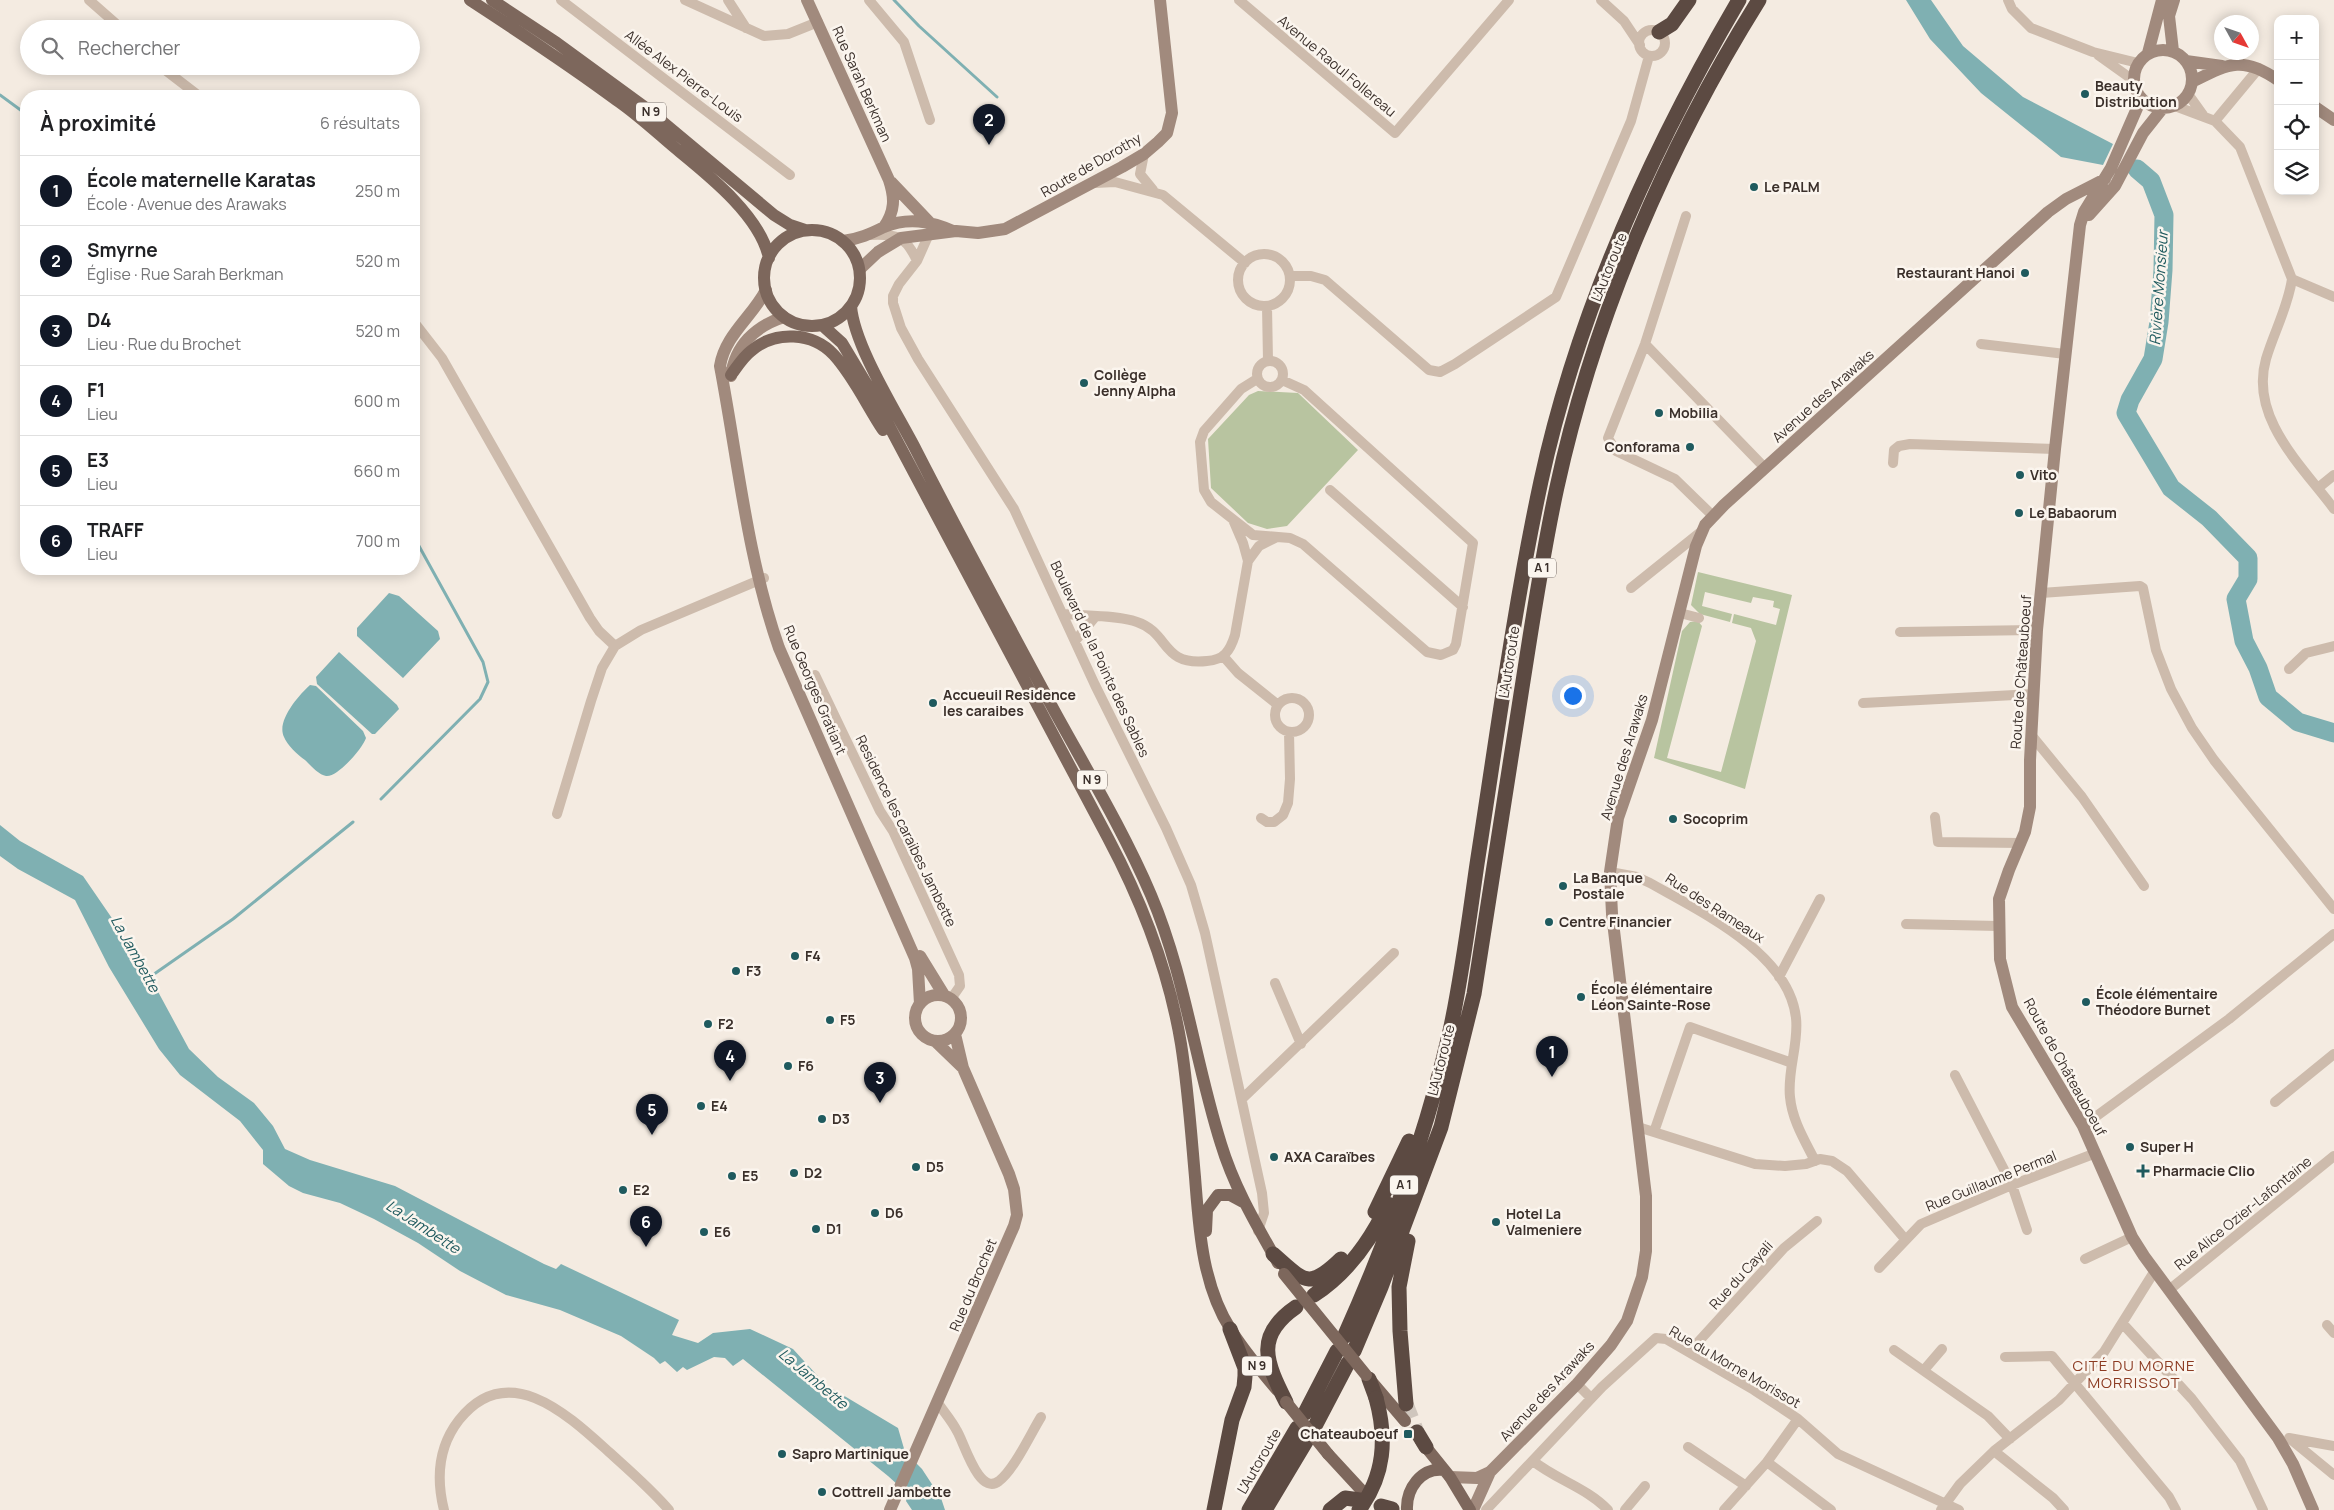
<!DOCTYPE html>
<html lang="fr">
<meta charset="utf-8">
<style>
:root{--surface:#fff;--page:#f2f2f2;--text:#202124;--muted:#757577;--line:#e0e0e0;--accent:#111827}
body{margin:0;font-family:Manrope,sans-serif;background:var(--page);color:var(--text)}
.controls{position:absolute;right:15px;top:15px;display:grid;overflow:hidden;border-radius:10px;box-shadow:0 2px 12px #0003}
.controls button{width:45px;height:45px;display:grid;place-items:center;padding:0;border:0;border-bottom:1px solid var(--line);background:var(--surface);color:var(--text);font:25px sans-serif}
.compass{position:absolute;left:2214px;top:15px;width:45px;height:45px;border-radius:50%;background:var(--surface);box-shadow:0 2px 12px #0003;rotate:130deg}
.you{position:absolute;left:1572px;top:695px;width:18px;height:18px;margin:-12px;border:4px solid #fff;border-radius:50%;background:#1a73e8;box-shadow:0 0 0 8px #1a73e833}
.badge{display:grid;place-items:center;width:32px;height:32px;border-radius:50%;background:var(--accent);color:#fff;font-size:16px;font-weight:700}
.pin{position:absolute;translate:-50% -41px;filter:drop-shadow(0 1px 2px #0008)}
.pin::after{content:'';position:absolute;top:26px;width:18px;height:15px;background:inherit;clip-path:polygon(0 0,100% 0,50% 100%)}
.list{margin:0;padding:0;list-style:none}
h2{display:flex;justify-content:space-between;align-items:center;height:65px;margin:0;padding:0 20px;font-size:21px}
h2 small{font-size:16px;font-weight:400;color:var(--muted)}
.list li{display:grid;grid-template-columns:32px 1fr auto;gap:15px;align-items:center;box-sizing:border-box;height:70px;padding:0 20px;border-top:1px solid var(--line)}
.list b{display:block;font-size:19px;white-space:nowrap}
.list p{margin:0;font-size:16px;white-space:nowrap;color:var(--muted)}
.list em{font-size:16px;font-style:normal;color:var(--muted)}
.icon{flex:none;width:28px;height:28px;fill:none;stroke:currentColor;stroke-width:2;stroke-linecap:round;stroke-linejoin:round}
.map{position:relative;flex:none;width:2334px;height:1510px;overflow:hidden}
.search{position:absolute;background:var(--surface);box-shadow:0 2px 12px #0003;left:20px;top:20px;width:400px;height:55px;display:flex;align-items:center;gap:12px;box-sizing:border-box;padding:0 18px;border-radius:28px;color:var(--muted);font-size:19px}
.panel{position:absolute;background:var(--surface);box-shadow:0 2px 12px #0003;left:20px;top:90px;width:400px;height:485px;border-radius:20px}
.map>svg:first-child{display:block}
.green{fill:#b8c4a0}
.water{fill:#7fb0b2}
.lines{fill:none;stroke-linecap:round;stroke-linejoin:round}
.stream{stroke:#7fb0b2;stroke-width:3}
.river{stroke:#7fb0b2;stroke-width:19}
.highway-tunnel{stroke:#cfc6bd;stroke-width:15;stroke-dasharray:15 8;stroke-linecap:butt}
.street{stroke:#cdbbac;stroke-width:10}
.secondary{stroke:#a18a7d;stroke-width:12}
.primary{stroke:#7d675c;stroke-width:12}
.highway{stroke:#5c4a42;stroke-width:15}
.primary-bridge{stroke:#7d675c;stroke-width:12}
.highway-bridge{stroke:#5c4a42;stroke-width:15}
.poi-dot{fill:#1f5a5e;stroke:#fbf5ee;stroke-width:2}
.labels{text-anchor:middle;stroke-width:5;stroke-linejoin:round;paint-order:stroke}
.shield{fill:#fbf5ee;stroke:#756b66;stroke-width:1}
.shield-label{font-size:12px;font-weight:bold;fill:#3b302b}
.street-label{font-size:14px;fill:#3b302b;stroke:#fbf5ee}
.poi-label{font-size:14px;font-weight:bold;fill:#3b302b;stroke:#fbf5ee;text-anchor:start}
.water-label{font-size:15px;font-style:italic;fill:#1f5a5e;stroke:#fbf5ee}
.neighbourhood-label{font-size:15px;letter-spacing:1px;fill:#8c3b22;stroke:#fbf5ee}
</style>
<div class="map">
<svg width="2334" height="1510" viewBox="0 0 2334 1510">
<rect width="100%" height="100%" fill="#f4ebe1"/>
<!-- green -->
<path class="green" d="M1258,391l40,2 60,57 -71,76 -20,3 -19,-6 -37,-35 -3,-49 41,-44z
M1698,572l94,23 -47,194 -91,-31 28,-127 8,-9 8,-1 4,5 -35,132 54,14 35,-131 -5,-13 -19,-5 2,-9 42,11 4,-16 -7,-2 1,-6 -21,-4 -2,6 -46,-11 -3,14 30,8 -2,8 -30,-8 -9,-9z"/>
<!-- water -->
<path class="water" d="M1906,0h25l32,46 60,51 90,47 -10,21 -42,-8 -80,-64 -51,-54z
M389,593l10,3 39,35 2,8 -37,39 -46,-42v-8z
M339,652l58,53 2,4 -24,25h-3l-55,-50 -1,-7z
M310,685l6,1 47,45 3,7c-3,10 -29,40 -40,38 -7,-1 -16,-11 -21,-16 -7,-5 -18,-15 -21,-23 -8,-16 15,-42 26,-52z
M0,825l20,16 63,35 59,86 47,87 29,28 36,26 19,23 12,23 25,11 85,26 149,78 12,5 5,-5 118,56 -7,15 26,8 15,-10 37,-4 43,20 33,36 72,43 7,24 17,17 19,29 4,12h-33l-6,-9 2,-7 -20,-18 -145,-117 -10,7 -8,-8 -11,-1 -27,13 -4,-3 -6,5 -12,-11 -5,3 -6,-6 -33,-22 -61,-26 -54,-15 -46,-24 -42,-28 -44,-24 -34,-16 -37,-10 -14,-7 -26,-22v-14l-23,-29 -60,-46 -21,-26 -50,-82 -34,-67 -57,-31 -18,-13z"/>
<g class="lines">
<!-- stream -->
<path class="stream" d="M894,0l25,26 78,71
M0,95l26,19
M381,799l99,-100 8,-17 -5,-20 -69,-125
M147,979l86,-60 120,-97"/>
<!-- river -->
<path class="river" d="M2137,169l14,12 13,34 -1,55 -4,52 -6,37 -23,41 -4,13 45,75 38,30 39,40v21l-12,20 8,42 14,27 10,29 30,25 36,11"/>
<!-- highway-tunnel -->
<path class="highway-tunnel" d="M1406,1404l11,28"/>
<!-- street -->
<path class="street" d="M89,0l33,29
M561,0l229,175
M685,0l79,36 24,-2 30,-12
M728,0l18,28
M869,0l35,42 26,78
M1239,0l156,133 114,-133
M1601,0l23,21 16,24
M2008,0l4,9 19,19 62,24 45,11
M1639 43a13 13 0 1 1 26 0a13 13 0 1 1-26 0Z
M2098,55l35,25
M160,66l39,30
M2188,94l15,21
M2175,106l40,15 25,26 52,132c-4,28 -18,53 -26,80 -17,59 37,108 68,150
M2215,121l44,-53
M1144,154l-4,20 13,16
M1095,183l20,-1 48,13 82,68
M1686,216l-41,128 -37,94 8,13 59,28 38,37
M929,234l-12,27 -18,23 -6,12v7l8,25 17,31 96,150 81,176 71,143 25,57 14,48 57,260 2,20 -6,18
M871,235c26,-1 35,1 46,26
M1238 280a26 26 0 1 1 52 0a26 26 0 1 1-52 0Z
M1290,276h21l14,4 104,90 11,2 15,-8 101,-67 75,-176 18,-65
M2292,279l42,18
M1267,306l1,55
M414,322l28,36 148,260 9,13 16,15
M1645,344l120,124
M1981,344l84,10
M1257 374a13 13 0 1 1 26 0a13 13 0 1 1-26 0Z
M1257,379l-16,10 -37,42 -4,11 4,48 7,12 42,33 37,3 13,6 124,108 14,3 12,-5 3,-6 17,-101 -169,-153 -22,-10
M1893,463l1,-13 5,-4 11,-2 145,5
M2318,488l16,-13
M1330,490l133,117
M1248,561l11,-15 16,-8
M1631,588l71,-57
M2041,593l99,-7 3,2 13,62 15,39 21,39 22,32 120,149
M1680,613l19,5
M1064,614c21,2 53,1 73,8 33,11 24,44 70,39 17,-1 23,-10 28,-26l13,-74 -5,-18 -9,-21
M1900,632l137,-2
M1075,641l20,-24
M1224,657l14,16 40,32
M2289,669l17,-16 28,-7
M815,675l65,136 13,20 66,144 1,11 -9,13
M1275 715a17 17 0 1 1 34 0a17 17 0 1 1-34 0Z
M1863,703l171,-9
M2032,736l50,61 62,89
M557,814l34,-113 11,-33 13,-22 26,-16 123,-52
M1935,817l3,25 83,1
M1261,818l6,4h7l9,-7 5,-12 2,-24 -1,-47
M1610,872l27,5 13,6c51,29 139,70 146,135 3,26 -9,53 -6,79 2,23 15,44 25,64
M1906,924l92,2
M1779,977l41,-78
M1275,983l26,61
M1955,1075l57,110 15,45
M1243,1098l151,-145
M2275,1102l59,-48
M2083,1126l146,-107 105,-85
M1638,1127l117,37 30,2 21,-2 14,-5 12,2 15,10 58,68
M1654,1132l36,-105 102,36
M2085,1259l47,-22
M1879,1268l42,-44 91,-39 84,-32
M2169,1290l165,-134
M2123,1324l69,75 48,62 23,49
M2327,1325l7,8
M1894,1350l94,66 22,23
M1689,1352l95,-104 33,-27
M2005,1357l47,-1 117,141 7,13
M1924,1370l18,-21
M1577,1384l14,14
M938,1403c6,9 14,18 19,28 7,11 22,66 42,50 15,-11 32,-48 42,-64
M2289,1438l45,37
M2289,1438l45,8
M1688,1447l58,39
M1994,1451l59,47 11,12
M1533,1461c24,19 54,27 75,49
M1767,1462l64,48
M444,1510c-8,-32 -6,-63 15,-90 49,-62 109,-5 150,32 21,19 42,37 60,58
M1486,1510l116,-123 54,-49 10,1 88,51 44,29 40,35 121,56
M1625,1510l20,-24
M1724,1510l43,-48 31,-43
M1941,1510l19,-26 34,-33 65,-51 45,-48 50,-80"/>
<!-- secondary -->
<path class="secondary" d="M807,0l82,180c6,18 6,31 -5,47
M2134 79a29 29 0 1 1 58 0a29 29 0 1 1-58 0Z
M2173,51l-4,-35 5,-16
M2148,53l14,-53
M2186,61l36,5
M2192,82c36,-18 50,-27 86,-2
M2141,99l-30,69 -27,44 -4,13 -25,224 -18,181 -7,130v47l-5,25 -16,38 -10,29 1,60 12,48 71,119 49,111 12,19 134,182 15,26 20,46
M2315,107l19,13
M891,182l39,41
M2089,215l26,-29 28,-53 19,-24
M843,241c16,-2 27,-7 41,-14 24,-10 46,-6 69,4
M860,269l18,-17 23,-14 55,-7 22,2 27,-4 117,-62 22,-13 14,-12 9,-9 5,-20 -12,-113
M766,290c-14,27 -41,45 -46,76 18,94 27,191 59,282l136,310 3,11 2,35
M731,376c4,-30 24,-50 53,-59
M920,956l24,39
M915 1018a23 23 0 1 1 46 0a23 23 0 1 1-46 0Z
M935,1041l28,27
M1450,1477l27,1 13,-6
M890,1510l124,-284 3,-11 -3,-26 -5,-15 -46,-106 -8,-34
M1473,1510l17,-38 87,-88 34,-39 16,-24 15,-44 4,-26v-55l-34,-282 -2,-42 8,-54 34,-98 44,-174 9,-21 19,-20 324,-293 18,-13 39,-20"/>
<!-- primary -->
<path class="primary" d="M470,0c49,32 98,64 145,99 21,14 40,32 59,48 33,27 86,68 95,111
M492,0l65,43 89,65 128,107 16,10 15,5
M764 278a48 48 0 1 1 96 0a48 48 0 1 1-96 0Z
M851,306c3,40 46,107 65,144 45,88 92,175 139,262 33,60 69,120 96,183 34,80 44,167 70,249 13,43 35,80 57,119
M822,325l20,18 27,45 239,450c35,66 61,133 73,206 7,44 10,88 14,133 4,51 7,108 36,153 13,21 30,41 46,60
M731,375c6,-8 12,-18 20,-24 24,-21 62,-19 83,4 20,22 33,51 49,75
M1206,1231l1,-21 11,-15h12l13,7
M1371,1381l34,40
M1421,1441l29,36 20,33
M1328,1454l36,39
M1407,1510c-1,-21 14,-43 37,-40"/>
<!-- highway -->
<path class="highway" d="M1659,32l13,-8 17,-24
M1375,1212l34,-71
M1273,1254c31,27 35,37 68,5
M1314,1295c34,-22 57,-55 74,-91
M1344,1337c44,-98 82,-201 106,-306 12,-55 19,-112 27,-167 20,-128 37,-257 64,-383 37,-171 110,-331 198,-481
M1354,1351l27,-64 60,-160 33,-133c15,-100 31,-200 47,-300 11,-69 21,-139 36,-207 37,-170 110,-340 202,-487
M1369,1379l7,19
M1286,1402c-20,-40 -32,-66 10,-95
M1406,1404l-6,-73 -1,-44 9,-46
M1305,1413l32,-62
M1315,1426l33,-63
M1417,1432l9,15
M1381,1506l11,3
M1214,1510l18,-90 12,-33 1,-11v-8l-15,-39
M1249,1510l48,-82
M1265,1510l42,-70
M1330,1510l15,-12 15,2"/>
<!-- primary-bridge -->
<path class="primary-bridge" d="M1284,1274l82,101
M1286,1402l42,52"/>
<!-- highway-bridge -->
<path class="highway-bridge" d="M1359,1510c26,-35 28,-72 17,-112"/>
</g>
<!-- markers -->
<g class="poi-dot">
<circle cx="2085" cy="94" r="5"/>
<circle cx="1754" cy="187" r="5"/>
<circle cx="2025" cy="273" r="5"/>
<circle cx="1084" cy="383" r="5"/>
<circle cx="1659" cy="413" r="5"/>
<circle cx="1690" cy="447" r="5"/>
<circle cx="2020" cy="475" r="5"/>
<circle cx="2019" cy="513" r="5"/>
<circle cx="933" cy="703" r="5"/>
<circle cx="1673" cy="819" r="5"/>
<circle cx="1563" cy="886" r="5"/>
<circle cx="1549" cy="922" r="5"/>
<circle cx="795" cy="956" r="5"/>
<circle cx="736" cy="971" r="5"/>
<circle cx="1581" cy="997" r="5"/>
<circle cx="2086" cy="1002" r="5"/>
<circle cx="830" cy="1020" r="5"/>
<circle cx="708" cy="1024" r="5"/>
<circle cx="788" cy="1066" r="5"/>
<circle cx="701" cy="1106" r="5"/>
<circle cx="822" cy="1119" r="5"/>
<circle cx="2130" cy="1147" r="5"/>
<circle cx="1274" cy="1157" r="5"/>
<circle cx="916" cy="1167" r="5"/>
<path d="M2140.5 1163.5h5v5h5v5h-5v5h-5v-5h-5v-5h5z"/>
<circle cx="794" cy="1173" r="5"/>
<circle cx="732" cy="1176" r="5"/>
<circle cx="623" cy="1190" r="5"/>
<circle cx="875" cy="1213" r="5"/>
<circle cx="1496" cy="1222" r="5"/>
<circle cx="816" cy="1229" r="5"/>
<circle cx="704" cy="1232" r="5"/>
<rect x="1403" y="1429" width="10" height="10" rx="2.5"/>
<circle cx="782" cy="1454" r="5"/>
<circle cx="822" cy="1492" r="5"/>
</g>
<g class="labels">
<!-- shield labels -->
<g class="shield">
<rect x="636" y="102.5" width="30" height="19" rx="4"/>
<rect x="1528" y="558.5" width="28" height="19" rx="4"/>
<rect x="1077" y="770.5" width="30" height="19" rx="4"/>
<rect x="1390" y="1175.5" width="28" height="19" rx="4"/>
<rect x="1242" y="1356.5" width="30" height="19" rx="4"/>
</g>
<g class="shield-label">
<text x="651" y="116">N 9</text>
<text x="1542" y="572">A 1</text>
<text x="1092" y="784">N 9</text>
<text x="1404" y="1189">A 1</text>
<text x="1257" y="1370">N 9</text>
</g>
<!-- street labels -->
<g class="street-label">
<text transform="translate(1337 66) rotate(40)" y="5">Avenue Raoul Follereau</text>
<text transform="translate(684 76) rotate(37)" y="5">Allée Alex Pierre-Louis</text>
<text transform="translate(862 84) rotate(66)" y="5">Rue Sarah Berkman</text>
<text transform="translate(1091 165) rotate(-30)" y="5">Route de Dorothy</text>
<text transform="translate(1609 267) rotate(-68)" y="5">L'Autoroute</text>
<text transform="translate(1823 396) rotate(-42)" y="5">Avenue des Arawaks</text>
<text transform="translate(1100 659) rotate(65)" y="5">Boulevard de la Pointe des Sables</text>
<text transform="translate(1509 662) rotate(-81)" y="5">L'Autoroute</text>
<text transform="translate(2021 672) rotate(-86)" y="5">Route de Châteauboeuf</text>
<text transform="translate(815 690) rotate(67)" y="5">Rue Georges Gratiant</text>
<text transform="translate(1624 757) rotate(-73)" y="5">Avenue des Arawaks</text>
<text transform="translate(906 831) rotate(64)" y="5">Residence les caraibes Jambette</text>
<text transform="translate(1715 908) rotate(33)" y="5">Rue des Rameaux</text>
<text transform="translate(1441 1060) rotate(-76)" y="5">L'Autoroute</text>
<text transform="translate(2065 1067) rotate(61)" y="5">Route de Châteauboeuf</text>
<text transform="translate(1991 1181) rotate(-22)" y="5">Rue Guillaume Permal</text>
<text transform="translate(2243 1213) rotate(-39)" y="5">Rue Alice Ozier-Lafontaine</text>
<text transform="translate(1741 1275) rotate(-48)" y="5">Rue du Cayali</text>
<text transform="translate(973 1285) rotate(-67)" y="5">Rue du Brochet</text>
<text transform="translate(1735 1367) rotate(30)" y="5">Rue du Morne Morissot</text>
<text transform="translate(1547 1391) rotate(-47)" y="5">Avenue des Arawaks</text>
<text transform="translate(1259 1461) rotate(-60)" y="5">L'Autoroute</text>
</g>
<!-- poi labels -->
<g class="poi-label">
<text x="2095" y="91">Beauty<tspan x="2095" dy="16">Distribution</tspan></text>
<text x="1764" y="192">Le PALM</text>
<text x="2015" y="278" text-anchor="end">Restaurant Hanoi</text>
<text x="1094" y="380">Collège<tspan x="1094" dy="16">Jenny Alpha</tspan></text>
<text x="1669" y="418">Mobilia</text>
<text x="1680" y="452" text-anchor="end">Conforama</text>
<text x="2030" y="480">Vito</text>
<text x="2029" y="518">Le Babaorum</text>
<text x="943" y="700">Accueuil Residence<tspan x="943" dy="16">les caraibes</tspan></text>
<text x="1683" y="824">Socoprim</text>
<text x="1573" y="883">La Banque<tspan x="1573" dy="16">Postale</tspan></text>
<text x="1559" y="927">Centre Financier</text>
<text x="805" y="961">F4</text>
<text x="746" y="976">F3</text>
<text x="1591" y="994">École élémentaire<tspan x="1591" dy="16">Léon Sainte-Rose</tspan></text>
<text x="2096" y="999">École élémentaire<tspan x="2096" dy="16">Théodore Burnet</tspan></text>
<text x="840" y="1025">F5</text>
<text x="718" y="1029">F2</text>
<text x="798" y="1071">F6</text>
<text x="711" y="1111">E4</text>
<text x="832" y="1124">D3</text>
<text x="2140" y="1152">Super H</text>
<text x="1284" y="1162">AXA Caraïbes</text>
<text x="926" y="1172">D5</text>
<text x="2153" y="1176">Pharmacie Clio</text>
<text x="804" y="1178">D2</text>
<text x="742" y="1181">E5</text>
<text x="633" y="1195">E2</text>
<text x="885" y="1218">D6</text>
<text x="1506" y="1219">Hotel La<tspan x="1506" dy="16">Valmeniere</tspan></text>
<text x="826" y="1234">D1</text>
<text x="714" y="1237">E6</text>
<text x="1398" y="1439" text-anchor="end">Chateauboeuf</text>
<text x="792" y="1459">Sapro Martinique</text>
<text x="832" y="1497">Cottrell Jambette</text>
</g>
<!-- water labels -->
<g class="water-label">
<text transform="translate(2159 288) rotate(-86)" y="5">Rivière Monsieur</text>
<text transform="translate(135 954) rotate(61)" y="5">La Jambette</text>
<text transform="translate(423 1227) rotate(33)" y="5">La Jambette</text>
<text transform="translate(813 1379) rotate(40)" y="5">La Jambette</text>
</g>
<!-- neighbourhood labels -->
<g class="neighbourhood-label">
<text x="2134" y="1371">CITÉ DU MORNE<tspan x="2134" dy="17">MORRISSOT</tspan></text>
</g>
</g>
</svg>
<div class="controls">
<button>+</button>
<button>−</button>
<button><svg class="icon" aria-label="locate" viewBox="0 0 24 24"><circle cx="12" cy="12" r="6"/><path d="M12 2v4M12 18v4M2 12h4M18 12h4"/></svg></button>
<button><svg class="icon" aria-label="layers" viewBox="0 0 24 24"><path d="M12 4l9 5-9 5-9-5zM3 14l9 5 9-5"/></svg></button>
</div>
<svg class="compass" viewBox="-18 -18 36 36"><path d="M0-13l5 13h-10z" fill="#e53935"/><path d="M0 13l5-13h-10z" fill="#757577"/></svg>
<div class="you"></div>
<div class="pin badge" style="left:1552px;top:1077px">1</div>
<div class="pin badge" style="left:989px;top:145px">2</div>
<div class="pin badge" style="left:880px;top:1103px">3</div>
<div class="pin badge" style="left:730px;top:1081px">4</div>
<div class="pin badge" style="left:652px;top:1135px">5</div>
<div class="pin badge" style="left:646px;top:1247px">6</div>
<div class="search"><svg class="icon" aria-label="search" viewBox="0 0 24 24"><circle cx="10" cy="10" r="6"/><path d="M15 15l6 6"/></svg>Rechercher</div>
<section class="panel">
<h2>À proximité<small>6 résultats</small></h2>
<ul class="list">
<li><span class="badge">1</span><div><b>École maternelle Karatas</b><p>École · Avenue des Arawaks</p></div><em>250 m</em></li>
<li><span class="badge">2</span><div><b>Smyrne</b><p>Église · Rue Sarah Berkman</p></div><em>520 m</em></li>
<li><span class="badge">3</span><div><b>D4</b><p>Lieu · Rue du Brochet</p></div><em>520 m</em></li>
<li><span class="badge">4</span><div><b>F1</b><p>Lieu</p></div><em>600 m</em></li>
<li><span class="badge">5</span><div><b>E3</b><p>Lieu</p></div><em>660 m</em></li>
<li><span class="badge">6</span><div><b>TRAFF</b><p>Lieu</p></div><em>700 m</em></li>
</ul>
</section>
</div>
